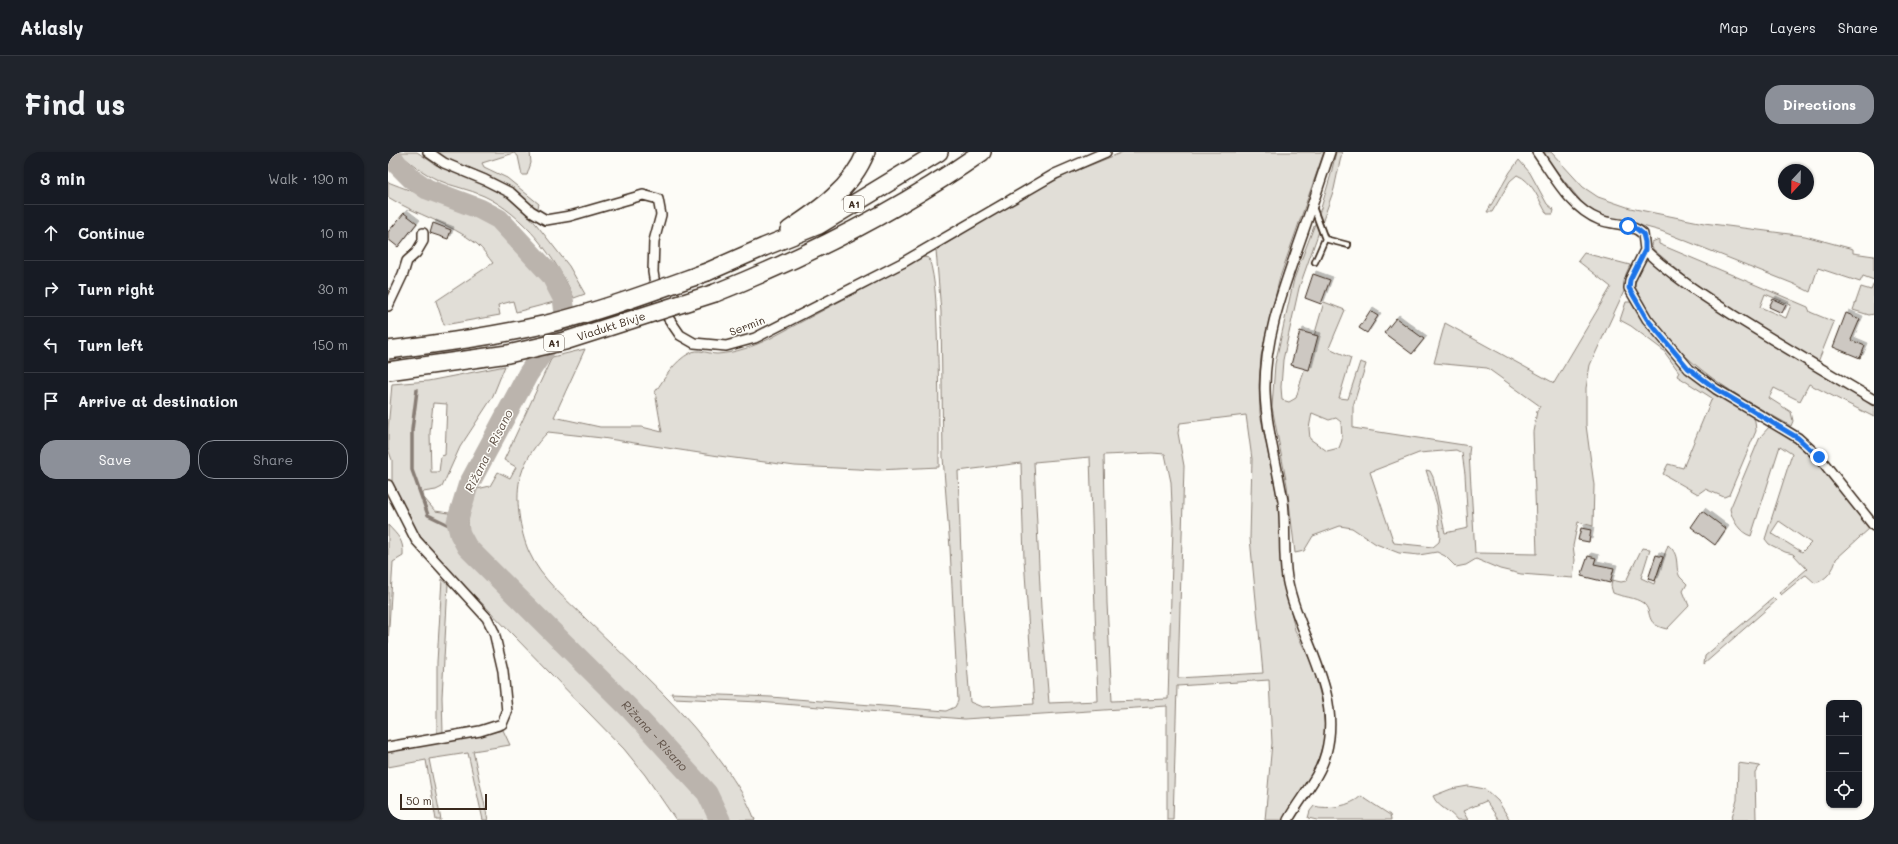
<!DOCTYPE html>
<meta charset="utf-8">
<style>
:root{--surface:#171b24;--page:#20242c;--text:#f1f3f6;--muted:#9ea1a6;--line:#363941;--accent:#8c9099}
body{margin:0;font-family:Mali,sans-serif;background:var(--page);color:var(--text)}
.controls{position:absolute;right:12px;bottom:12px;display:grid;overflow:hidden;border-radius:8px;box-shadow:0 1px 3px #0004}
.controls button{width:36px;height:36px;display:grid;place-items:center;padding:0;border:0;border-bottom:1px solid var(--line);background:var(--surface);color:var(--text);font:20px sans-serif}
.compass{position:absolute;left:1390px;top:12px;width:36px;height:36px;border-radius:50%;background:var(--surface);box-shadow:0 1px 3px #0004;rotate:202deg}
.scale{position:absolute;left:12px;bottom:10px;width:87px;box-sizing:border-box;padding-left:4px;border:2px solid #3b2a1e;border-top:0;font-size:11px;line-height:14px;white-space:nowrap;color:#3b2a1e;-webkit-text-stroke:3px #fdfcf7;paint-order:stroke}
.stop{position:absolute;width:12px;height:12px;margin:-9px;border:3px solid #1a73e8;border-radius:50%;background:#fff}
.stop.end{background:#1a73e8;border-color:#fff;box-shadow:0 1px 4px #0008}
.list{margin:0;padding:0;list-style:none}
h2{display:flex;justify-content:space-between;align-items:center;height:52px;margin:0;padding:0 16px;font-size:17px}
h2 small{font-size:13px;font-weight:400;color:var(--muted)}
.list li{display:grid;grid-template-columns:26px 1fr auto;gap:12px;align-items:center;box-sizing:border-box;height:56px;padding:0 16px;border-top:1px solid var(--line)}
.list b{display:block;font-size:15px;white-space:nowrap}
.list em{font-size:13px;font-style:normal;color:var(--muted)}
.actions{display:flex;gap:8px;padding:12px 16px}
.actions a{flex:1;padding:9px 0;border:1px solid var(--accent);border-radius:16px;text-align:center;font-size:14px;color:var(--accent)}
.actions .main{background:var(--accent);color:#fff}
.icon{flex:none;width:22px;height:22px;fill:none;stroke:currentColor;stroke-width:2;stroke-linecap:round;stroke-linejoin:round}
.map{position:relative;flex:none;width:1486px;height:668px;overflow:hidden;border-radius:16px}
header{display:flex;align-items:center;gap:24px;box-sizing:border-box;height:56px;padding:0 20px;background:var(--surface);border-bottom:1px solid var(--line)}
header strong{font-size:19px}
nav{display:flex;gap:22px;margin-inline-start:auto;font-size:14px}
.intro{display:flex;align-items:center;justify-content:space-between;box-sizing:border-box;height:96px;padding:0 24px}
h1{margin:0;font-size:28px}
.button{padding:10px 18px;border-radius:16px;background:var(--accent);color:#fff;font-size:14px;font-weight:700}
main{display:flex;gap:24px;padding:0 24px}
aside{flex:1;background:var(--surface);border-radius:16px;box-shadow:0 1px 3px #0004}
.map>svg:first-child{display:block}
.green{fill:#e1ded7;stroke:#8e847a;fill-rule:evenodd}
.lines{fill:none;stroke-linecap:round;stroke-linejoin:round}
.stream{stroke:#887d74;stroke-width:3.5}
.river{stroke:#bbb4ad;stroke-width:21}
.building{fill:#cdc8c2;stroke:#3b2a1e;filter:url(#shadow)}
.service-casing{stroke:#3b2a1e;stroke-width:8}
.minor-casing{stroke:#3b2a1e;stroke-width:12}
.motorway-casing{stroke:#3b2a1e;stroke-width:20}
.service{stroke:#fdfcf7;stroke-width:4.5}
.minor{stroke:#fdfcf7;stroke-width:9}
.motorway{stroke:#fdfcf7;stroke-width:17}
.motorway-bridge-casing{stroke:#3b2a1e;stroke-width:20;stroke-linecap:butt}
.motorway-bridge{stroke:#fdfcf7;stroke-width:17}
.route{stroke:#1a73e8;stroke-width:5}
.labels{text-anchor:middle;stroke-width:3;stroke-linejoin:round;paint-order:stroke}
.shield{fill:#fdfcf7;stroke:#75695f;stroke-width:1}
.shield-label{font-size:10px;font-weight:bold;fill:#3b2a1e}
.street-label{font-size:11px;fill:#3b2a1e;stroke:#fdfcf7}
.water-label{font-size:12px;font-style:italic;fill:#615349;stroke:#fdfcf7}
</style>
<header>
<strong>Atlasly</strong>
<nav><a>Map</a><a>Layers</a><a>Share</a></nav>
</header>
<div class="intro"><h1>Find us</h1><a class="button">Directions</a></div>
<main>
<aside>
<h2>3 min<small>Walk · 190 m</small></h2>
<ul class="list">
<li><svg class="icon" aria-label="ahead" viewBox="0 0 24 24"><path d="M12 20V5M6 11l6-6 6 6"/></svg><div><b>Continue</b></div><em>10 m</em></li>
<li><svg class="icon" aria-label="right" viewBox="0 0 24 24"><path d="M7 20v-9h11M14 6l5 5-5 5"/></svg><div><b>Turn right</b></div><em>30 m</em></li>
<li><svg class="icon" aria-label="left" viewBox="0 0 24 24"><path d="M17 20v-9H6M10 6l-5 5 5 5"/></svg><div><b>Turn left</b></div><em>150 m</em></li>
<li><svg class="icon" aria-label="arrive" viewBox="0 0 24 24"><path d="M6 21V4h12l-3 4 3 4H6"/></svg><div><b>Arrive at destination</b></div></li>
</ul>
<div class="actions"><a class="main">Save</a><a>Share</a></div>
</aside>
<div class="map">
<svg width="1486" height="668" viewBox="0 0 1486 668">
<defs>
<filter id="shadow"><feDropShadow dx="3" dy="-3" stdDeviation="0" flood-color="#0004"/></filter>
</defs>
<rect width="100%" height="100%" fill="#fdfcf7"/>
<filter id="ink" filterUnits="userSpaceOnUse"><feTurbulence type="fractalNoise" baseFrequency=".025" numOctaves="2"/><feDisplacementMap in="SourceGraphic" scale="8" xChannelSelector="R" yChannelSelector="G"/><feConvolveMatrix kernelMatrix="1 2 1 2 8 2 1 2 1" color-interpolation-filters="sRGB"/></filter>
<g filter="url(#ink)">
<!-- green -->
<path class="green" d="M10,0h19l19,13 49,19 22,12 13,10 16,18 33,42 16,28 -11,4c-17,-39 -51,-84 -90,-102 -15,-7 -31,-9 -46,-16 -15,-7 -28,-17 -40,-28z
M45,0h97l1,11 -4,12h-5l-4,-19 -4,-3 -32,10 2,4 23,11 32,26 -2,7c-14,-13 -27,-24 -44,-33 -20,-10 -41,-15 -60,-26z
M735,0h201l-44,125 -19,79 -2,29 1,28 19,93 8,86 8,38 18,36 11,44 1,26 -6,21 -5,13 -30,50h-19l7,-77 -3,-63 -92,6 -4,134h-6v-114l-203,13 -205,-17 -85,-4 -3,-5 100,4 175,14 9,-4 3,-6 -8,-153 -7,-91 -2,-145 -5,-62 81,-50 49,-25zM858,263l6,44 -2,79 13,135 -85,5 6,-212 -6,-33 2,-10zM764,301l13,1 6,28 2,45 -5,172 -56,2 -5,-98 -3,-148zM702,305l8,244 -49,2 -8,-95 -7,-146zM633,311l3,96 10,145 -52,3 -12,-5 -7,-91 -5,-140z
M948,0h6l-8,37 -35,99 -16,72 -2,27 1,13 7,2 7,-4 28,-96 21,8 -16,38 22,10 -12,40 9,1 12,-37 6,2 -13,42v22l117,18 -1,7 6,100 62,1 -4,-122 4,-21 3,-5 -53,-38 -53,-5 11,-40 109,60 57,-96 -33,-26 6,-8 46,12 -4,9 -1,15 -35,76 -4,23v37l8,60 -1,41 -15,-4 -5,24 2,14 -2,18 -52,-4 -21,-5 -24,-10 -10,6 -10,2 -11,-11 -8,-4 -18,3 -20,-2 -23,-9 -24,-16 -12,-2 -27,10 -9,15 -9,2 -8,-68 -15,-78 3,-43 19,-85 27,-71 10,-34zM924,261l17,7 7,-2 5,4 1,18 -3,8 -12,3 -17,-12 -1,-11zM1068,298l6,3 3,21 3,54 -23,5 -12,-56 -3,-6 -4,-1 11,35 3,32 -1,5 -6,5 -39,-4 -24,-71 49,-19z
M1153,0h10l32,35 15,10 32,11 74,15 101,13 48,13v4l21,3v24l-11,-4 -3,6 -42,-14 -8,24 -16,-8 -133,-53 -67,-18 -10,-8z
M1131,8l11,13 17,31 7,6 -1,4h-6c-8,-13 -14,-33 -30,-39l-7,6 -18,31h-5l23,-40z
M0,30c30,12 63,22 91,36 35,17 61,50 79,83l-42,11 -3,-11 -15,4 2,10 -56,10 -8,-24 57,-38c-5,-6 -10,-14 -16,-19 -27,-21 -61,-29 -89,-47z
M1271,87v5l149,63 2,5 24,10 -16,40c-59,-32 -115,-68 -165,-113l-2,-4 1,-3zM1377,142l26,11 -5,13 -26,-11z
M535,105l6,1c7,23 7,47 8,71 2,46 2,92 2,138l-61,3 -83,-4 -76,-10 -117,-18 -54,-6c-12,12 -22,26 -27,43 -7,21 -1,57 8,77 12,27 37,47 57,67 49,48 100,92 139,148 11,16 23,34 30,53h-28l-10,-18 -31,-43 -215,-216c-5,-23 -4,-33 6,-54l13,-3 8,-14 12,6 6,-11 -12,-7 48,-103 33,-8 -31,68 46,10h42l20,5 -7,-40c10,-14 19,-31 35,-39 8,-5 19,1 27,1 19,-1 37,-8 54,-16z
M1259,107l122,83 105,63v12l-65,-33 -9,17 -26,-13 -5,10 22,14 2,9 -2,5c-57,-32 -105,-58 -142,-113 -6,-8 -14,-19 -14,-30 1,-9 7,-17 12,-24z
M1486,131v31l-5,1 -16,-5 8,-23 10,3z
M1238,150h5l13,19 41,50 33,24 35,21 2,5 1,10 -27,64 -5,2 -19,-8 -7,5 -35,-20 5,-10 15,4 29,-70 -35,-22 2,-4 -16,-22 -32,-24 -11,-6z
M117,214l-13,32 -32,49 -18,40 -6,3 -13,2 1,6 11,13 14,2c1,17 9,32 19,45 44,45 89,88 134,131 41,39 87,79 111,131h-37l-31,-45 -21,-26 -184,-189 -21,-25 -27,-52v-23l-4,-11v-20l4,-45 36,-3zM45,251l14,1 -2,51 -4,1 -2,16h-8l-1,-39z
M1382,274l26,16 17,15 57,71 -34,31c-1,10 -11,22 -21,24l-9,-8 -2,1 -23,19 -2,-2 28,-24 -14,-15 -8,-2 -16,-8 -4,-5 27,-85 -12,-8 -29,90c-11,-3 -19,-16 -21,-27l30,-72zM1391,369l32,22 -9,9 -31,-19z
M0,373c10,11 16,15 15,31l-10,6 -5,81z
M1280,393c13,10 6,22 12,32 2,2 5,5 7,7l-4,7 6,15 -22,23c-24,-5 -13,-17 -24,-26 -8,-6 -21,-6 -30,-10l-2,-7 1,-6 9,2 5,-1 16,-33 8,1 -9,29 13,6z
M54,427l6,5 -6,113 1,36 -6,1v-72z
M1385,446l3,3 -72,63 1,-8z
M115,578l7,15 -37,6 15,69h-5l-15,-67 -39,6 12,61h-5l-10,-60 -38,7v-16l69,-11z
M1350,611l22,3 -5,7 1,47h-25l6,-20z
M1080,634l17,3 13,12 12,19h-11l-13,-19 -23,10 5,9h-11c-7,-10 -19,-12 -24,-24l18,-7z
M973,644l29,19 1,5h-74l-9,-2 2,-7 4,-5c14,4 37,0 47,-10z"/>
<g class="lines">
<!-- stream -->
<path class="stream" d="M29,238l-5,40v40l16,45 31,15"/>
<!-- river -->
<path class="river" id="s1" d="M1,0l8,12 14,14 16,11 53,20 19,10 52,56 12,23 2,16 -9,19 -28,41 -60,112 -11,36 3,12 7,13 162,161 78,85 13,27"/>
</g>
<!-- building -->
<path class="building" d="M16,61l13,10 -19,24 -10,-8v-7z
M45,71l18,7 -3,9 -18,-6z
M925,122l17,6 -9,24 -16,-6z
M1385,147l13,6 -4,8 -13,-6z
M982,159l8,5 -11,17 -8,-5z
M1458,161l14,6 -9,21 14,6 -5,12 -27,-11z
M1008,166l28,21 -12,15 -28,-21z
M912,179l18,5 -9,34 -18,-5z
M1314,359l24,18 -11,16 -24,-18z
M1193,376l10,2 -2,12 -11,-2z
M1268,403l7,2 -8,24 -7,-2z
M1200,404l8,2 -2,6 20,4 -4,15 -29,-7z"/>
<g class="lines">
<!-- service casing -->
<g class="service-casing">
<path id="service" d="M925,55l12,32 -10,23
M937,87l23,6"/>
</g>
<!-- minor casing -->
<g class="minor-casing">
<path id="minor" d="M40,0l16,11 41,17 26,13 20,18 15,9 24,-4 73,-21 15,4 3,16 -7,26 -1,31 5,31 22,32 14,8 32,3 29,-8 147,-75 153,-89 51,-22
M1149,0c17,24 34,57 63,68 14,5 31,3 43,14l2,16 -15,30 -1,8 18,31 42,50 27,20 82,49 21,19 55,69
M1257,98c26,25 57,45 88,65 46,29 94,57 141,85
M0,154l15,-32 4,-13 9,-8 7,-12v-8
M0,333l28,55 71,78 7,14 9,39 4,41 -5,12 -22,7 -92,16
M900,668c12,-22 32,-43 38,-67 17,-63 -28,-116 -39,-175 -4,-25 -1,-51 -4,-77 -6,-36 -17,-73 -18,-110 -1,-53 19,-104 36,-153 10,-28 19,-57 29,-86"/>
</g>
<!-- motorway casing -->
<g class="motorway-casing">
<path id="motorway" d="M401,78c30,-20 63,-42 77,-78
M319,120l57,-25 55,-22 120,-73
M327,141c93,-37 184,-83 267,-141"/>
</g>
<!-- service -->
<use href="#service" class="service"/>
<!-- minor -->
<use href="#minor" class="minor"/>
<!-- motorway -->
<use href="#motorway" class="motorway"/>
<!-- motorway-bridge casing -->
<g class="motorway-bridge-casing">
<g id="motorway-bridge">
<path d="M0,198c53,-7 107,-14 159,-26 54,-13 107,-33 160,-52"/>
<path id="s2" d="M0,219l120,-17 57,-13 150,-48"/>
</g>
</g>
<!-- motorway-bridge -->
<use href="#motorway-bridge" class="motorway-bridge"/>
</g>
</g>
<g class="lines" filter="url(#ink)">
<!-- route -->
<path class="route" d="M1240,74l9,3 6,5 2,8v8l-15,30 -1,8 18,31 41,49 28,21 82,49 21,19"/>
</g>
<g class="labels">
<!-- shield labels -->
<g class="shield">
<rect x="456" y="44" width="20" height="16" rx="3"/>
<rect x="156" y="183" width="20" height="16" rx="3"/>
</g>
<g class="shield-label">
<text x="466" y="56">A1</text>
<text x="166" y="195">A1</text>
</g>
<!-- street labels -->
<g class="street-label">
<text dy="4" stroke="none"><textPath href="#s2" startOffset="228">Viadukt Bivje</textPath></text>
<text transform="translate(359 174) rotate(-21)" y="4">Sermin</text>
</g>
<!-- water labels -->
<g class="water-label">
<text transform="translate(101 299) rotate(-63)" y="4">Rižana - Risano</text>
<text dy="4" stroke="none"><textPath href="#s1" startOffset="779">Rižana - Risano</textPath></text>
</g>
</g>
</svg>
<div class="controls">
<button>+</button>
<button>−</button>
<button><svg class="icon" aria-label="locate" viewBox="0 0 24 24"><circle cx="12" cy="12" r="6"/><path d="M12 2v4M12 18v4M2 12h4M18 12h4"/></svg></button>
</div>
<svg class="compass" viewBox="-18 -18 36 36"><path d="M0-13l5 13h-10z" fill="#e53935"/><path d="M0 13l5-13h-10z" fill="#9ea1a6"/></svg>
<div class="scale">50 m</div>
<div class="stop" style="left:1240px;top:74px"></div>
<div class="stop end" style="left:1431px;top:305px"></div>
</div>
</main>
